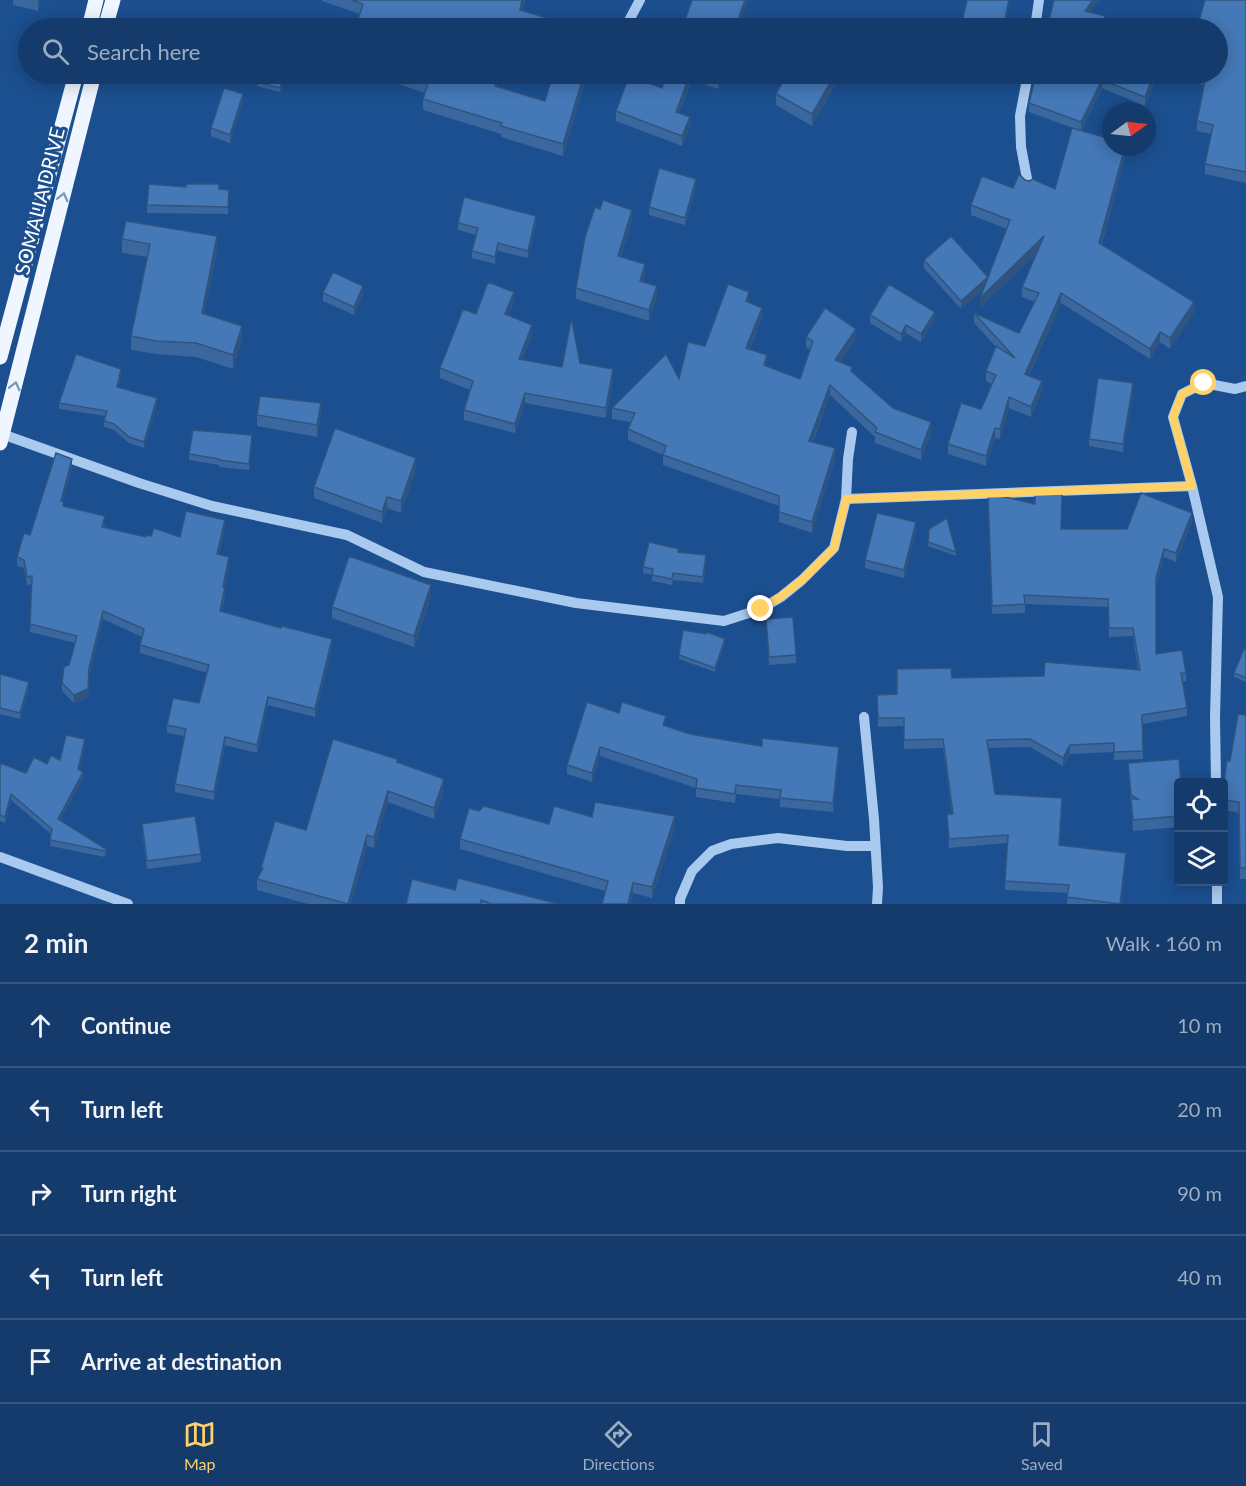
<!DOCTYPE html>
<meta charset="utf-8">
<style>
:root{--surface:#143b6b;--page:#214673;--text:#f1f3f6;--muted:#9dadc1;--line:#33557e;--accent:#ffd166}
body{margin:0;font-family:Lato,sans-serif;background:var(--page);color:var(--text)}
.controls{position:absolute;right:18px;bottom:18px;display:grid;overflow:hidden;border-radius:6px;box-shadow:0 3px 15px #0003}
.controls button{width:54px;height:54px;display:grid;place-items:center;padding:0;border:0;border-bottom:2px solid var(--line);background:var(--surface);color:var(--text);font:30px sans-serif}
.compass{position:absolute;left:1102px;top:102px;width:54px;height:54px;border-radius:50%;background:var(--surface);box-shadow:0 3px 15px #0003;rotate:75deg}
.stop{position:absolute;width:18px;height:18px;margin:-14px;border:4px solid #ffd166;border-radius:50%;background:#fff}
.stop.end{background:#ffd166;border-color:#fff;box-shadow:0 2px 6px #0008}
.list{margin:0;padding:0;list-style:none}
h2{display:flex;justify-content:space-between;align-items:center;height:78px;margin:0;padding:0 24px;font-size:26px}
h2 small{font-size:20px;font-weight:400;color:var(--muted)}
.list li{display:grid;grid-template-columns:39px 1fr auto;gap:18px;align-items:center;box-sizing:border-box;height:84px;padding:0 24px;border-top:2px solid var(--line)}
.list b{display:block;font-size:22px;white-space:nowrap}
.list em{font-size:20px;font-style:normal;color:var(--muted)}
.icon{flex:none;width:33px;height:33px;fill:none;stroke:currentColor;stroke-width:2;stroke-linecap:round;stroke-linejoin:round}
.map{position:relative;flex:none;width:1246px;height:904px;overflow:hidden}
.search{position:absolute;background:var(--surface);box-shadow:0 3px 15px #0003;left:18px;right:18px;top:18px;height:66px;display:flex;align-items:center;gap:15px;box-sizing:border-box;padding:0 21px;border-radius:33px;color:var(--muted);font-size:22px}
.sheet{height:498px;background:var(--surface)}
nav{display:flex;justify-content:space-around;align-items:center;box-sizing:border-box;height:84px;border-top:2px solid var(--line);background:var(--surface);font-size:16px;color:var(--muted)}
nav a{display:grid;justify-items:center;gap:3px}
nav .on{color:var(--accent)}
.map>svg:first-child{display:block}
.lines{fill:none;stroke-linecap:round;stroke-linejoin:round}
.minor{stroke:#a9c9ee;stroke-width:10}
.major{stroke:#f0f6ff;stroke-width:15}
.wall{fill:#3a679d}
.shaded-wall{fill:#305480}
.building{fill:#4478b7;stroke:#305480;stroke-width:1.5}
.oneway{stroke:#7b9ac1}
.route{stroke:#ffd166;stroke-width:8}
.labels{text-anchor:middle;stroke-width:6;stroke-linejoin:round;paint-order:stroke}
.street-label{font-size:20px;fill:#fff;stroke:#1b4f8f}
</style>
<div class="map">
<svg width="1246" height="904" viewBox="0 0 1246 904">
<rect width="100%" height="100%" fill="#1b4f8f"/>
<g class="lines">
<!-- minor -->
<path class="minor" d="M625,28l15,-28
M1035,28l4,-28
M1028,74l-8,42 1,31 7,37
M2,434l137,49 73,23 135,29 77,37 152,31 148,18 37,-12 20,-12 21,-17 32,-32 12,-49 2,-40 4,-27
M846,499l346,-13
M864,717l10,102 4,68 -1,17
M1216,782l-1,-64 3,-121 -26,-111 -19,-69 9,-23 22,-11 31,6 11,-3
M0,857l128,47
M1217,882v22
M680,904v-5l12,-28 20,-20 19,-7 47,-6 69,8h28"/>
<!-- major -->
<path class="major" d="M89,28l7,-28
M105,28l8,-28
M0,357l76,-283
M0,443l94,-369"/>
</g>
<!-- wall -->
<path class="wall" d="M13,0h27l-2,11 -25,-6z
M322,0h203l-3,11 -162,3 -38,-13z
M1246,0v183l-41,-9v-10l6,-30 -14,-3v-10l7,-36 -17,-5v-6h31v-46h-20v-5z
M284,74l-4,18 -23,-6v-4z
M369,74h133l-4,13 47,14 8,-27h34l-24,82 -62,-19v-3l-78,-24v-11l2,-6z
M667,74h56l-5,15 -26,-9 -13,33 11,14 -8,19 -66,-25v-10l46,-23z
M841,74l-29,52 -36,-21v-11z
M1036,74h122l-13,32 -43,-18 -21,43 -52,-19v-9z
M243,101l-13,42 -19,-7v-8z
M1126,147v6l-24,91 92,68 -24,37 -10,-7 -10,17 -89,-56 -32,73 13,15 -11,26 -22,-9 -9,31 -5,-1 -9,28 -38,-12v-10l33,-35 11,-25 -6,-3v-10l10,-24 -22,-24v-10l45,20 16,-31 -13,-5v-10l14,-33 -56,54 4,-20 -23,21 -37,-41v-8l64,17 19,-48 -36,-14v-10l42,-17 12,-8 30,9z
M696,186l-11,39 -36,-10v-8z
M229,190l-1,24 -81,-1v-8z
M632,220l-11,37 24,17 -2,8 14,15 -8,24 -73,-22v-11z
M458,223l78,1 -8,34 -30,-7 -3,13 -23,-6v-7l4,-16 -18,-5z
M122,239l95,11 -13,64 38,26 -9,29 -37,-12 -40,-3 -25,-4v-14l16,-79 -25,-4z
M323,293l40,1 -9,21 -31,-14z
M514,301l-6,15 24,19 -10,25 40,7 18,-4 33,16 -7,39 -81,-15 -10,30 -51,-13v-10l6,-20 -30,-12v-10l36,-54z
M749,302l13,16 -12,31 17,18 33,12 10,-29 -4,-3v-10l50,2 -16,23 53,46 38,24 -10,28 -46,-17v-6l-45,-42 -17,47 22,17 -23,74 -33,-11v-16l-116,-41v-10l-35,-15v-11l3,-7 -19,-3v-11l67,-29 26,-33z
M870,315l65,4 -14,23 -15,-9 -5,9 -31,-19z
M121,375l-3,12 39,17 -13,44 -15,-5 -15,-13 -10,-3v-6l1,-5 -46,-7v-6z
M1133,391l-10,61 -34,-6v-7z
M257,415h64l-4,22 -60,-11z
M252,442l-3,28 -30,-3v-2l-30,-5v-6z
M72,467l-9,34 1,5 41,18 -1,3 42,10h34l45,-9 -6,26 10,11 -4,22v8l-3,17 110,35 -17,70 -47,-12 -11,48 -32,-8 -11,55 -39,-8v-8l9,-48 -17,-3v-8l32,-22 8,-30 -67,-20v-8l2,-8 -39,-18 -14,57 -1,21 -14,6 -12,-12v-8l7,-18 6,-22 -45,-11 2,-48 -5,1 -3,-17 -7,-2v-9z
M416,469l-15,44 -14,-5 -5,15 -68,-25v-11z
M988,502l74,27h65l65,-8 -16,41 -12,-5 -8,29v68l30,19v8l-3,1 4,26v8l-45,8 1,35 -29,1v-8l-44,2 -7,12 -33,-19 -42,1 7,46 67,12 -2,39 66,16 -5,43h-54l1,-11 -63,-3 2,-47 -58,5 -2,-34h5l-9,-66 -39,1v-23l-26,1 -1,-32 20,-1 55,-16 92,-2 94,-6 -5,-34 -24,1 -1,-30 -83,-3v9l-33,1z
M929,529l27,23v4l-28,-10z
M916,530l-12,48 -39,-10v-8z
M679,552l27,9 -3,22 -30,-3 -1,5 -20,-4v-6l-9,-2v-6z
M431,596l-17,51 -82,-29v-11z
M766,619l30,36v8l-27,2z
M725,643l-10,29 -36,-13v-4z
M1246,650v32l-12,-5v-4z
M0,674l29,14 -9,31 -20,-5z
M619,713l46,12 25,9 72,12 77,10 -6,56 -53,-5v-8l-44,-5 -1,9 -39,-6v-9l-96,-32 -8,26 -25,-8v-9z
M1246,715v164h-6l-1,-66 -15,-3v-27z
M85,745l-6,25 4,8 -23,42 46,29 -1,8 -55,-11 1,-12 -40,-34 -6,23 -5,-2v-58l26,10 21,-9 13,-4z
M397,762l47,28 -10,29 -46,-17 -14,46 -7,-2 -16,58h-43l-51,-14v-11l4,-7v-4l45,-38z
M1128,763l51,20v44l-46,4z
M479,811l70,13 43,-7 83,10 -23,71 -19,-5 -2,11h-29l3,-13 -145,-42v-10z
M142,824l59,30v8l-54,7 -5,-38z
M455,890l104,14h-153z"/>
<!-- shaded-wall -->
<path class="shaded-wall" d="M38,0h2l-2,11z
M522,0h3l-5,21v-11z
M745,0h3l-10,28h-3z
M1009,0h1l-5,28h-2z
M1093,0h6l-14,20v-9z
M1105,16v9l-1,3h-2z
M499,74h3l-7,23v-11z
M584,74h3l-24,82v-12z
M690,74h2v6l-16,42v-10z
M720,74h3l-5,15v-10z
M835,74h6l-29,52v-12z
M1154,74h4l-13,32v-9z
M1102,80v8l-21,43v-9z
M243,94v7l-13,42v-8z
M690,117v10l-8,19v-10z
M1125,147h1v6l-27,100v-10z
M696,179v7l-11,39v-7z
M632,210v10l-14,46v-10z
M536,216v8l-8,34v-7z
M217,236v14l-15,77v-14z
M1044,236v11l-64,61v-10z
M498,243v8l-3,13v-7z
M645,264v10l-5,18v-11z
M988,277v8l-27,24v-8z
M363,286v8l-9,21v-8z
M657,286v11l-8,24v-11z
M514,292v9l-9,23v-10z
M749,292v11l-3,-2z
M1061,293v10l-36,81v-10z
M1194,302v10l-24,37v-11z
M762,308v10l-16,40v-10z
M935,312v7l-14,23v-8z
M532,325v10l-13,34v-10z
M906,325v8l-5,9v-8z
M242,326v14l-9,29v-14z
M856,329v10l-21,32v-11z
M1160,332v10l-10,17v-10z
M767,355v11l-3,10v-11z
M613,369v10l-7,39v-10z
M1042,381v10l-11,26v-10z
M1133,383v8l-10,61v-8z
M830,385v10l-21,56v-10z
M525,393v10l-10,30v-9z
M1009,397v11l-9,31v-10z
M157,398v6l-13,44v-6z
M321,403v12l-4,22v-12z
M931,422v10l-10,28v-10z
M995,428v10l-9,28v-10z
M835,448v11l-23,74v-11z
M416,458v11l-15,44v-12z
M72,459v8l-11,42v-8z
M387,497v11l-5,15v-11z
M1192,513v8l-16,41v-9z
M225,520v8l-8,34v-8z
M916,522v8l-12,48v-8z
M1164,549v8l-8,29v-8z
M229,557v8l-6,30v-8z
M431,585v11l-17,51v-11z
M225,587v8l-5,24v-8z
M103,611v8l-14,57 -1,21 -14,6v-8l15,-27z
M332,639v8l-17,70v-8z
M725,639v4l-10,29v-4z
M29,682v6l-9,31v-6z
M268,697v8l-11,48v-8z
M225,737v8l-11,55v-8z
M85,739v6l-7,30v-6z
M1070,745v9l-7,12v-8z
M600,747v9l-8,26v-9z
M839,747v9l-6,56v-9z
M83,772v6l-25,47v-6z
M444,779v11l-10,29v-11z
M388,791v11l-14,46v-11z
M11,794v6l-6,23v-6z
M675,816v11l-23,71v-11z
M367,835v11l-16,58h-3z
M1126,853v8l-5,43h-1z
M633,883v10l-2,11h-3z"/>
<!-- building -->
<path class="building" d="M351,0h171l-2,10 60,18h-225l8,-24z
M692,0h53l-10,28h-53z
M967,0h42l-6,28h-31l-11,-2z
M1054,0h39l-8,11 20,5 -3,12h-55z
M1205,0h41v172l-41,-8 8,-39 -16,-4 9,-45 -7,-2h19v-46h-17l1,-4 -4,-1z
M817,19l17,9h-22z
M259,74h24l-3,14 -23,-6z
M401,74h98l-4,12 50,15 8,-27h31l-21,70 -62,-18 1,-3 -79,-24 5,-16z
M667,74h23l-14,38 14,5 -8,19 -66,-25 13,-35 33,12z
M703,74h17l-2,5z
M787,74h48l-23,40 -36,-20z
M1036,74h118l-9,23 -43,-17 -21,42 -52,-19z
M224,88l19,6 -13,41 -19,-7z
M1072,128l39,11v8h14l-26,96 95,59 -24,36 -10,-6 -10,17 -89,-56 -36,81 17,7 -11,26 -22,-10 -9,32 -5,-1 -9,28 -38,-12 13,-41 20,6 15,-34 -10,-4 10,-25 19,12 -41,-45 45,20 20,-40 -17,-6 22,-51 -64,62 30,-78 -39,-15 11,-29 31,12 6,-14 6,6 4,1 4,-2 22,10z
M659,168l37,11 -11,39 -36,-11z
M149,184l37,3v-3h33v5l10,1 -1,17 -81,-2z
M464,197l72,19 -8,35 -30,-8 -3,14 -23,-6 6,-23 -20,-5z
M603,200l29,10 -14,46 27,8 -5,17 17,5 -8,24 -73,-22 9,-51 10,-30 5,2z
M126,221l91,15 -15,77 40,13 -9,29 -37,-12 -40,-2 -25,-5 19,-92 -28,-5z
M951,236l37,41 -27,24 -37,-41z
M333,272l30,14 -9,21 -31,-14z
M488,282l26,10 -9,22 27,11 -13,34 43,8 9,-46h1l8,42 33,6 -7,39 -81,-15 -10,31 -51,-14 9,-29 -33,-13 23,-59 13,5z
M728,284l21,8 -3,9 16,7 -16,40 21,7 -3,10 36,14 13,-38 -7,-4 19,-29 31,21 -21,31 17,7 -1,4 42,37 38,14 -10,28 -46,-18 2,-4 -47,-43 -21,56 26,7 -23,74 -33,-10v-16l-116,-41 3,-9 -38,-17 7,-16 -23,-5 54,-54 13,25 9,-37 17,4z
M889,284l46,28 -14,22 -15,-9 -5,9 -31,-19z
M76,354l45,15 -4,18 40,11 -13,44 -15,-5 -15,-13 -10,-3 3,-10 -48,-8z
M1098,378l35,5 -10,61 -34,-5z
M260,396l61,7 -4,22 -60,-10z
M335,428l81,30 -15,43 -14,-4 -5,15 -68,-25z
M193,430l59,5 -3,29 -30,-4v-1l-30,-5z
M56,453l16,6 -11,42 3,1 -1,4 42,10 -3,11 44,10 1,-2 4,1 3,-8 26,9 6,-26 39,9 -8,34 12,3 -6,30h2l-5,24 61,17 1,-2 50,13 -17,70 -47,-12 -11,48 -32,-8 -11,55 -39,-8 11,-55 -19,-4 6,-27 26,5 10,-38 -69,-20 4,-16 -41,-18 -14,57 -1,21 -14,6 -12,-12 2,-16 5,-2 8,-29 -47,-12 2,-48 -5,1 -3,-17 -7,-3 7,-24 6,2z
M1054,490l8,4 -1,35h66l14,-36 51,20 -16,40 -12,-4 -8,29v76l26,-4 4,23h-5l6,35 -45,7 1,36 -29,1v-9l-44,2 -7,13 -33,-19 -43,1 8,54 67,4 -3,47 67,8 -6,51 -53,-7 2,-12 -64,-4 3,-46 -59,4 -2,-25h6l-10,-75 -39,1v-22h-26l-1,-23 20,-1v-25l54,-1 1,10 92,-2 1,-14 95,8 -7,-42h-24l-1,-29 -84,-4 1,9 -33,2 -4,-113 47,11v-13z
M877,513l39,9 -12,48 -39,-10z
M947,518l9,34 -28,-10 1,-13z
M649,542l30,7 -1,3 28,3 -3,22 -30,-4 -1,6 -20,-4 1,-6 -10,-2z
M349,556l82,29 -17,51 -82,-29z
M793,617l3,38 -27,2 -3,-38z
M683,630l23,4 1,-2 18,7 -10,29 -36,-13z
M1244,649l2,1v28l-12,-5z
M0,674l29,8 -9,31 -20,-5z
M587,702l32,11 3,-11 44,14 -3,9 27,9 72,12v-8l77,9 -6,56 -53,-5 1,-8 -45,-5 -1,9 -39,-6 1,-9 -97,-32 -8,26 -25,-8z
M1238,714l8,1v153h-6l-1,-66 -15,-2v-17l3,-23 3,1z
M66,735l19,4 -7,30 5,3 -25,47 48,30 -1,2 -55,-11 2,-11 -41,-35 -6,23 -5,-2v-52l26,10 8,-16 13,7 4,-9 9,5z
M333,739l64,20v3l47,17 -10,29 -46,-17 -14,46 -7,-2 -19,69 -91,-25 6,-11h-2l14,-47 31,9z
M1179,759l2,24h-2v33l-46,4 -2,-21h7l-7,-4 -3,-32z
M595,802l80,14 -23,71 -19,-4 -5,21h-26l6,-23 -148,-42 9,-31 10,3 5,-5 65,18 5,-18 38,11z
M195,816l6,38 -54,7 -5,-37z
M458,878l101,26h-67l-11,-4 -1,4h-74l6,-25 43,11z"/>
<!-- one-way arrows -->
<defs><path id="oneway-chevron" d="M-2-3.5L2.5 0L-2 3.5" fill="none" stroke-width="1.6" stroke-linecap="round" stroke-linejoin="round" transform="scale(1.5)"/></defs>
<g class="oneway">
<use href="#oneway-chevron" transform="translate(63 197) rotate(-76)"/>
<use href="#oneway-chevron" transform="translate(15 386) rotate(-76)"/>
</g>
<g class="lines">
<!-- route -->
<path class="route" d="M761,609l19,-12 22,-17 32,-32 12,-49 346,-13 -19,-69 9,-23 22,-11"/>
</g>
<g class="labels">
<!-- street labels -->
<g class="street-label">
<text transform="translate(40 201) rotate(-76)" y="7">SOMALIA DRIVE</text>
</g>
</g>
</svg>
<div class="controls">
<button><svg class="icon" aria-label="locate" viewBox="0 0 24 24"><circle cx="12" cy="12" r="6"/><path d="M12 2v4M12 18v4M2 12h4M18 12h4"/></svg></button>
<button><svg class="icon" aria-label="layers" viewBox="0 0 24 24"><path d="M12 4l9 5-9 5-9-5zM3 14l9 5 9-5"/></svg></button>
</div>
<svg class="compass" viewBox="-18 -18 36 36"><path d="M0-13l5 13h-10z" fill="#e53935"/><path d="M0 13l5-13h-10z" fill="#9dadc1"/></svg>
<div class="stop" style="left:1204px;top:383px"></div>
<div class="stop end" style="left:761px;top:609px"></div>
<div class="search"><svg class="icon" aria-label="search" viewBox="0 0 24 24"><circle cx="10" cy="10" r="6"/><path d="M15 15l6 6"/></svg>Search here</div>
</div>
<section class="sheet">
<h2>2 min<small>Walk · 160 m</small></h2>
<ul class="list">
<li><svg class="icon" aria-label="ahead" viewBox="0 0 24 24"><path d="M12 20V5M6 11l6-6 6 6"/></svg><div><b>Continue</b></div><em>10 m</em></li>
<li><svg class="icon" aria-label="left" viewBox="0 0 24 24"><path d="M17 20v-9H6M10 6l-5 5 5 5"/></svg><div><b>Turn left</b></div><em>20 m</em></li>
<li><svg class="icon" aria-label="right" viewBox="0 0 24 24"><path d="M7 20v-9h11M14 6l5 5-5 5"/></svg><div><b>Turn right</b></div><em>90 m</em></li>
<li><svg class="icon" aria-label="left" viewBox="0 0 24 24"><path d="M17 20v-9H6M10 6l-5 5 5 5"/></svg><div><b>Turn left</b></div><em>40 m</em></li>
<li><svg class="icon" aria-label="arrive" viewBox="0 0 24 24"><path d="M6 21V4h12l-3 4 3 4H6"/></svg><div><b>Arrive at destination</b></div></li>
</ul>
</section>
<nav>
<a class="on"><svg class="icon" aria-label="map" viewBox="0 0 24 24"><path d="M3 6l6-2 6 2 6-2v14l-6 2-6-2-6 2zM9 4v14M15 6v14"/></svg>Map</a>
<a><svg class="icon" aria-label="directions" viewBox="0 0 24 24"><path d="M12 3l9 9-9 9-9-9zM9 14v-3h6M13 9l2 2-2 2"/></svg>Directions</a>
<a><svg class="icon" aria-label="saved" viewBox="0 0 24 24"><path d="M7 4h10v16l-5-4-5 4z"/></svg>Saved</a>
</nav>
